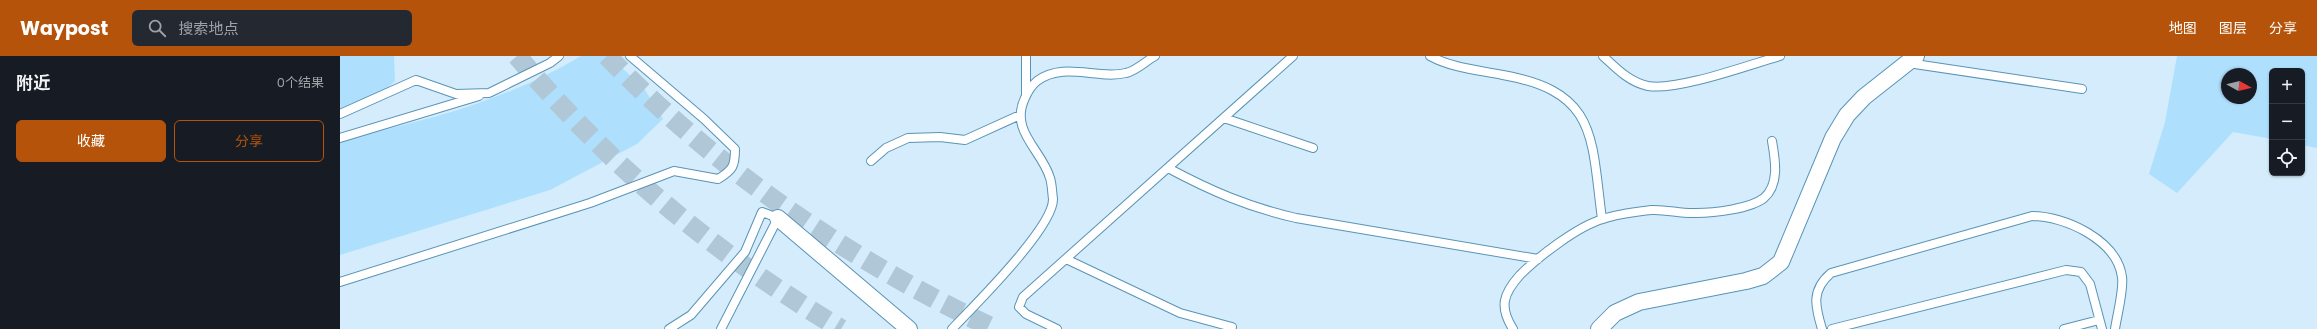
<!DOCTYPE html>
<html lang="zh">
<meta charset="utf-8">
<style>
:root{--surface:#171b24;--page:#242831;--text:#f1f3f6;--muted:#9ea1a6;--line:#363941;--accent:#b45309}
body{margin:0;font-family:Poppins,"Noto Sans SC",sans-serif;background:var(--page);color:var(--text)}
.controls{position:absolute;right:12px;top:12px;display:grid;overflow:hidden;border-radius:6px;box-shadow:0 1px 3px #0004}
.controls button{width:36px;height:36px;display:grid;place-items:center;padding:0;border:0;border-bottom:1px solid var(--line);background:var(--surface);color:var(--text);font:20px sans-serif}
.compass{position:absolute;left:1881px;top:12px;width:36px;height:36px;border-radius:50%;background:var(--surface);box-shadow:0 1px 3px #0004;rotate:98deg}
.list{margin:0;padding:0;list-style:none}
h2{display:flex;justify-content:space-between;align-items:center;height:52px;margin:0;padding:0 16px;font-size:17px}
h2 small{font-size:13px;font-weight:400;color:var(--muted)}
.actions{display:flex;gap:8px;padding:12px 16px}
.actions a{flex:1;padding:9px 0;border:1px solid var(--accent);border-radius:6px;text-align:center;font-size:14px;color:var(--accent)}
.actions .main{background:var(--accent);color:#fff}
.icon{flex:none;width:22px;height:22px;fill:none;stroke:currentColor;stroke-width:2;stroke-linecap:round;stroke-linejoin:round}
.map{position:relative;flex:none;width:1977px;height:273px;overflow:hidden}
header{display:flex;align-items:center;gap:24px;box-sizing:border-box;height:56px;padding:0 20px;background:var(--accent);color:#fff}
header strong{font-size:19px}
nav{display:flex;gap:22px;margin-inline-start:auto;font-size:14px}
.search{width:280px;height:36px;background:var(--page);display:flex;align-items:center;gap:10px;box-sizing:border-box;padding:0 14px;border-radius:6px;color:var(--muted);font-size:15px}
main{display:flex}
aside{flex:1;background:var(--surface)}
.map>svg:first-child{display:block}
.green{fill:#aee0fe;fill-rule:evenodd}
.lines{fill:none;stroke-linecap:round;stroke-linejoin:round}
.tertiary-tunnel{stroke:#afc7d6;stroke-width:20;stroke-dasharray:20 10;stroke-linecap:butt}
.service-casing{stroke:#5994b6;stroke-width:10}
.minor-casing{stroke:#5994b6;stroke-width:18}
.service{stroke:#fff;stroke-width:8}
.minor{stroke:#fff;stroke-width:16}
</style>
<header>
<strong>Waypost</strong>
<div class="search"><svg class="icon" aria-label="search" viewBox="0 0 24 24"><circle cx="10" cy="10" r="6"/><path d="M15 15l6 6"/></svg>搜索地点</div>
<nav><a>地图</a><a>图层</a><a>分享</a></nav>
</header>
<main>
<aside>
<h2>附近<small>0个结果</small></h2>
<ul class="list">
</ul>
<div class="actions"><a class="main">收藏</a><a>分享</a></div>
</aside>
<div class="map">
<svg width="1977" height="273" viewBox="0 0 1977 273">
<rect width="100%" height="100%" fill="#d4ecfb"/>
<!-- green -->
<path class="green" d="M0,0h54l1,25 -10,9 -45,18z
M241,0h29l35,34 18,29 -26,25 -87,46 -210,65v-113c42,-13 85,-21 127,-35 39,-13 79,-30 114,-51z
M1837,0h140v92l-15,-3v-74h-30v68l-39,-7 -56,61 -28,-19 16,-52zM1887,18h24v24h-24z"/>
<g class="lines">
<!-- tertiary-tunnel -->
<path class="tertiary-tunnel" d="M177,0c97,114 196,196 324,273
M267,0c113,116 241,203 388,273"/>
<!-- service casing -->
<g class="service-casing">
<path id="service" d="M686,0v39
M1090,0c22,12 48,14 73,19 95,17 88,62 99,144
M1263,0c13,12 26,26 45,30 30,5 100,-21 132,-30
M1568,7l174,26
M0,58l76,-34 40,14 33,-1 61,-30 9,-7
M884,62l89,30
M0,82l139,-42
M531,105l15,-13 22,-10 32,-1 25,3 55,-25
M828,112c43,23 80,39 128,50l242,41
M726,203l114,54 52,14
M0,226l250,-79 84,-32 44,8c15,-9 17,-13 17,-30l-31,-30 -74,-63
M329,273l22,-14 54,-63 17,-40 16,6 -57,111
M612,273c21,-22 102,-102 101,-130 -1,-7 -1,-15 -3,-21 -8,-28 -41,-47 -25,-80 3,-7 6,-12 12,-17 27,-20 60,-1 89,-8 10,-2 20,-12 29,-17
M717,273l-31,-15 -7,-7 4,-10 270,-241
M1173,273c-14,-22 -10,-35 7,-54 18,-18 58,-49 83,-56 14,-5 32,-7 48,-9 15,-1 30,4 45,3 17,0 54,-4 68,-15 16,-14 11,-39 8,-57
M1482,273c-7,-23 -11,-39 9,-56l201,-57c33,0 85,24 90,61 2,13 -5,38 -7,52
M1492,273l234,-59 15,2 9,12 12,45
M1724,273l35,-9"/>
</g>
<!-- minor casing -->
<g class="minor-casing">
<path id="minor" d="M438,162l131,111
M1259,273l16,-16 24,-11 107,-21 17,-5 18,-14 52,-124 14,-23 17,-18 52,-41"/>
</g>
<!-- service -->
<use href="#service" class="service"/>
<!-- minor -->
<use href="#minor" class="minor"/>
</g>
</svg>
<div class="controls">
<button>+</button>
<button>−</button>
<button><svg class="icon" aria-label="locate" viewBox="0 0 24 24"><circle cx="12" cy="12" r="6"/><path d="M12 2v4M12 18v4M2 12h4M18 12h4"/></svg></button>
</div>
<svg class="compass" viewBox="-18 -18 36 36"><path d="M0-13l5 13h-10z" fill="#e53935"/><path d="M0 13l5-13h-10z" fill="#9ea1a6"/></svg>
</div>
</main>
